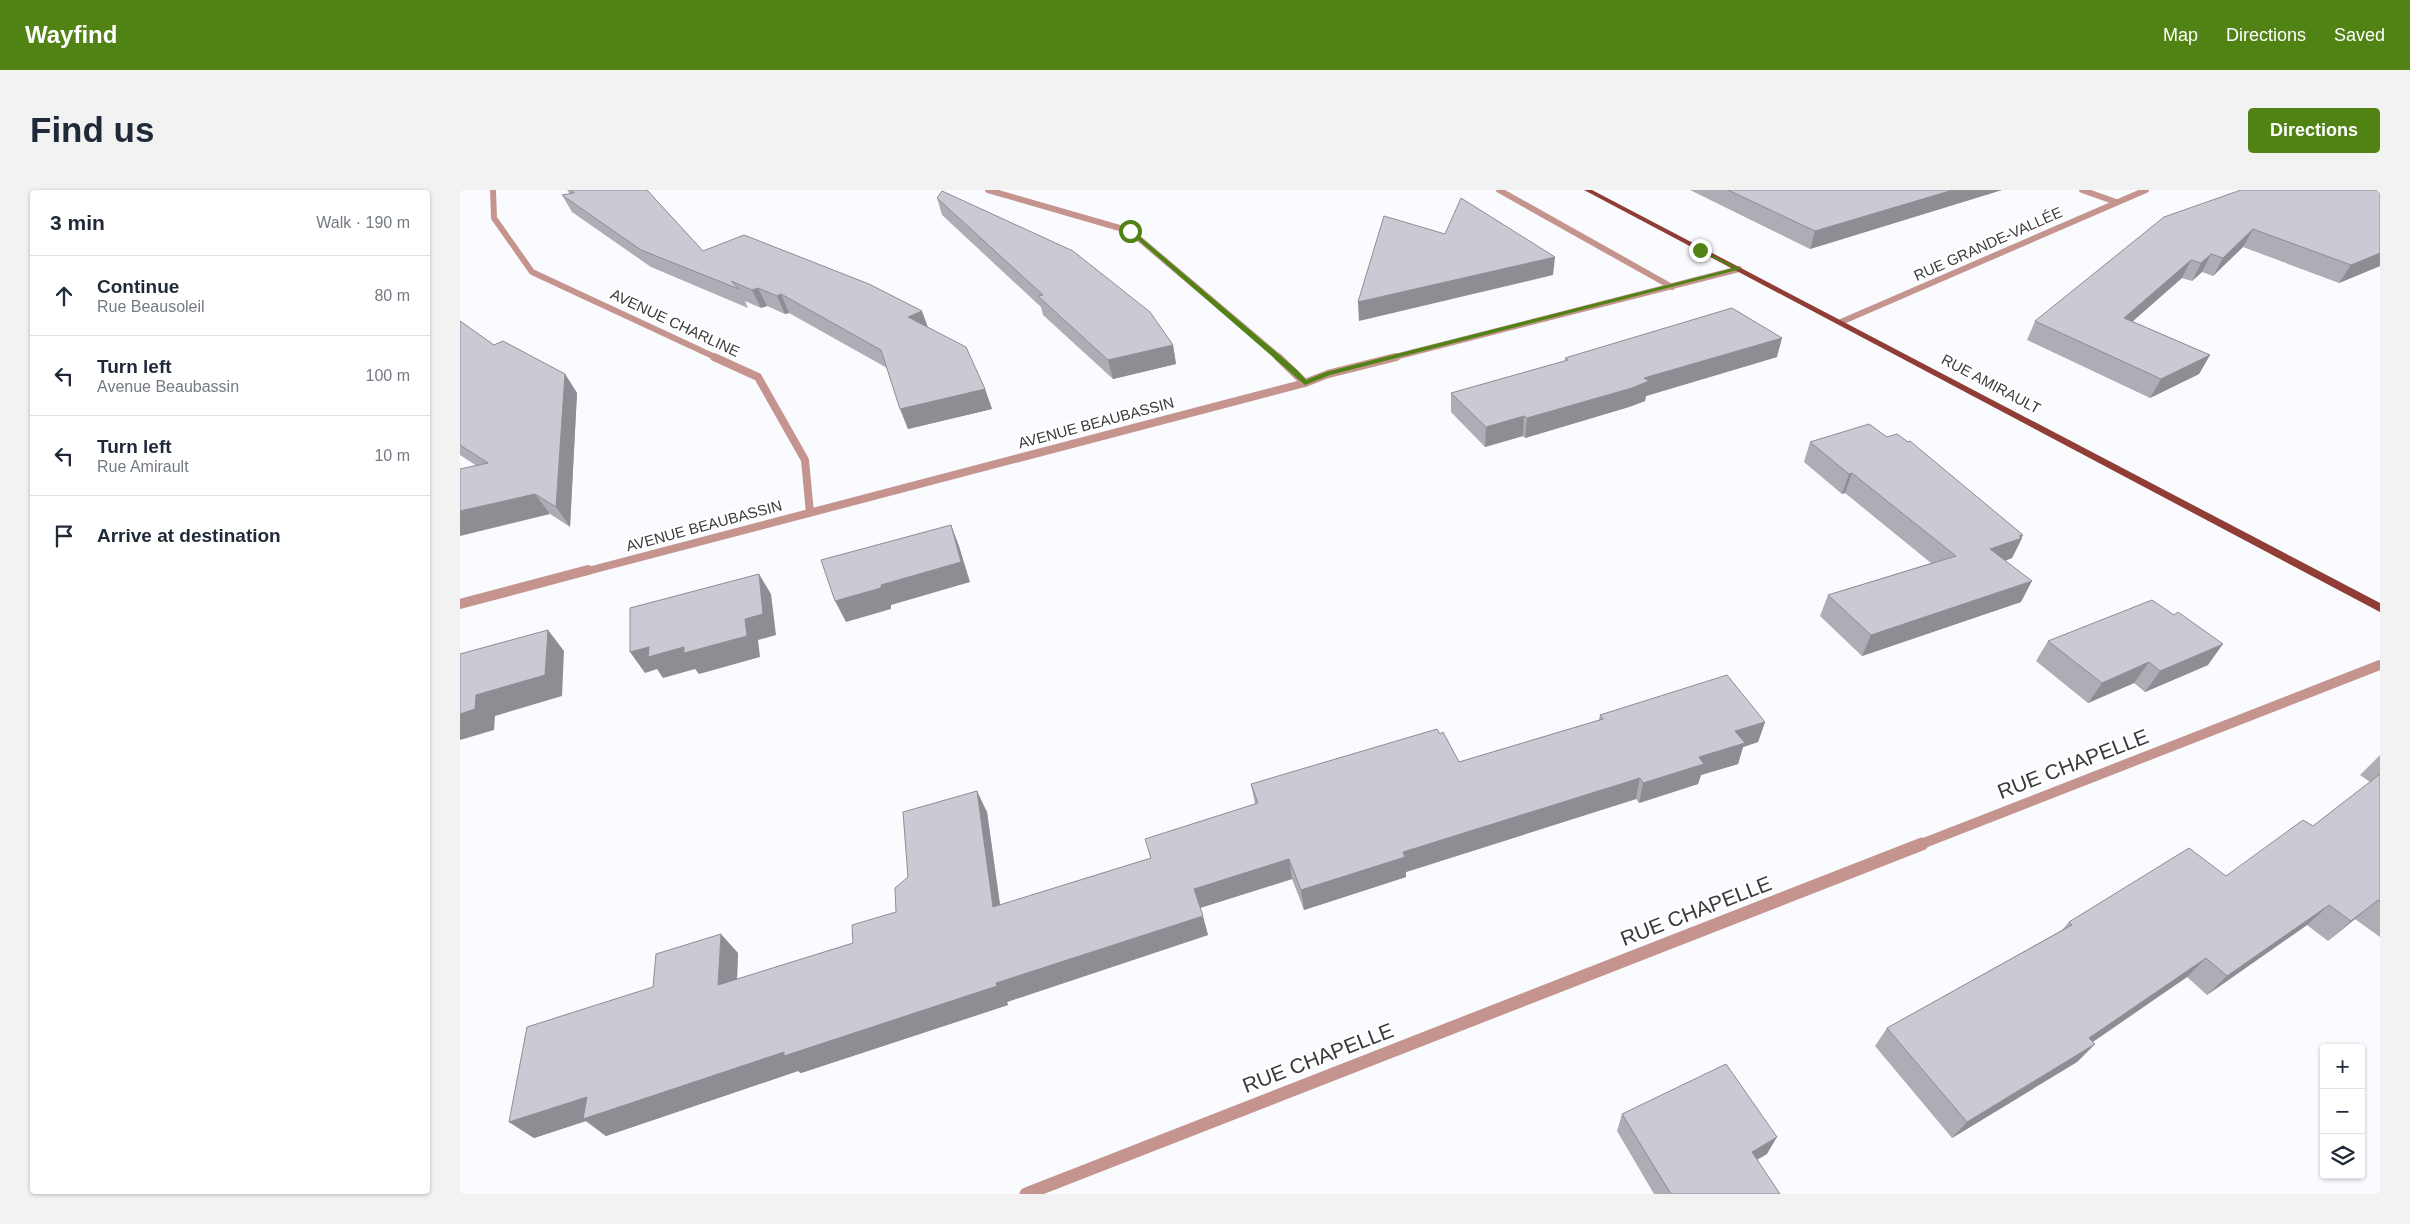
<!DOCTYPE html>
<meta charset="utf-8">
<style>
:root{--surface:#fff;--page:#f2f2f3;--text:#1f2937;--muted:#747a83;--line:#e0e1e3;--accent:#508214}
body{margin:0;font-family:Arial,sans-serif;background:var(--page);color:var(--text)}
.controls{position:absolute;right:15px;bottom:15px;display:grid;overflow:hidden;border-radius:5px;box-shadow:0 1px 4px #0004}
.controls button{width:45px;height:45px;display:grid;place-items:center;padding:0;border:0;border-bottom:1px solid var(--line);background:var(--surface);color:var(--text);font:25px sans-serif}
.stop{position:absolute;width:15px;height:15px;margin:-11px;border:4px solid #508214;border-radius:50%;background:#fff}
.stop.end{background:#508214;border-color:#fff;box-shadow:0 1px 5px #0008}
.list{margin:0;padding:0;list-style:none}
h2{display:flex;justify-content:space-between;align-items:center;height:65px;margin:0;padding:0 20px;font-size:21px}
h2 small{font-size:16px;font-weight:400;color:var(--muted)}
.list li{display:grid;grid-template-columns:32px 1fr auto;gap:15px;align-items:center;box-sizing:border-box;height:80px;padding:0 20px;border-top:1px solid var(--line)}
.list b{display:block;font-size:19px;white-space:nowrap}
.list p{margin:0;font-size:16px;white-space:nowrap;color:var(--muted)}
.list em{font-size:16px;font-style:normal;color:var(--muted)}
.icon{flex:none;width:28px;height:28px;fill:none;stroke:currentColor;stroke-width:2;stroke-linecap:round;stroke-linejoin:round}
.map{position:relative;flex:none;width:1920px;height:1004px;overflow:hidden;border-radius:5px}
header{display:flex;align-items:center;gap:30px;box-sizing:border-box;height:70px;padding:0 25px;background:var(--accent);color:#fff}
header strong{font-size:24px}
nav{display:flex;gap:28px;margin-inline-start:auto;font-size:18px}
.intro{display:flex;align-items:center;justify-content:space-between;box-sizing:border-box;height:120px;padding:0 30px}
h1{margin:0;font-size:35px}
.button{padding:12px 22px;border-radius:5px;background:var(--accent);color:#fff;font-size:18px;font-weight:700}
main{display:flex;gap:30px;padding:0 30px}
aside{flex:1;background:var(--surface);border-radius:5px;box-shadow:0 1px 4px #0004}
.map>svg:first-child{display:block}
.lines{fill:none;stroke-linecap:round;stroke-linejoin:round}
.street-far3{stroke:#c6948e;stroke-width:6}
.street-far2{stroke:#c6948e;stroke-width:8}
.street-far1{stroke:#c6948e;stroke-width:10}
.street{stroke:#c6948e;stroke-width:13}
.primary{fill:#903d35;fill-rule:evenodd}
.wall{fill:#adaeb5}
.shaded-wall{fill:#8d8d94}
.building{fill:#c9cad3;stroke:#8d8d94}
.route{fill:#508214}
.labels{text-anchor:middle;stroke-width:4.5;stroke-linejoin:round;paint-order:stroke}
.far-street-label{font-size:15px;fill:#3a3b3f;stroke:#fff}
.near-street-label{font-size:21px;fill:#3a3b3f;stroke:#fff}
</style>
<header>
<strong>Wayfind</strong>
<nav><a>Map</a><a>Directions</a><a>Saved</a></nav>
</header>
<div class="intro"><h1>Find us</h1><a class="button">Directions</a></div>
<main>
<aside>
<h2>3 min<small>Walk · 190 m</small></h2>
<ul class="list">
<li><svg class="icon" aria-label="ahead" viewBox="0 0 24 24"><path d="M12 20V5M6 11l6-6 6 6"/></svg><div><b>Continue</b><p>Rue Beausoleil</p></div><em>80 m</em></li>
<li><svg class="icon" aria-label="left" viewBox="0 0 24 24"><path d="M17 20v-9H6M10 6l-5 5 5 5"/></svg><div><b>Turn left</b><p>Avenue Beaubassin</p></div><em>100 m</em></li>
<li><svg class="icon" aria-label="left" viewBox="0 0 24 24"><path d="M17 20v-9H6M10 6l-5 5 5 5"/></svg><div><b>Turn left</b><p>Rue Amirault</p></div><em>10 m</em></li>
<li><svg class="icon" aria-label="arrive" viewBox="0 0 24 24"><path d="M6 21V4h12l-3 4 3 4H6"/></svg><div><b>Arrive at destination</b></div></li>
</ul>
</aside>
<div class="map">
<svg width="1920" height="1004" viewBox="0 0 1920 1004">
<rect width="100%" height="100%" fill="#f9fbfe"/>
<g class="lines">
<!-- street-far3 -->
<path class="street-far3" d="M33,0l1,28 38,54 185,86
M528,0l142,41 150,127
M1039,0l173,97
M1622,0l34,12
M1381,132l305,-132
M931,168l348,-89"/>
<!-- street-far2 -->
<path class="street-far2" d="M254,167l44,20 47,83 5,53
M818,167l27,26
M124,382l721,-189 23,-9 68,-17"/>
<!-- street-far1 -->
<path class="street-far1" d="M0,414l128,-34
M1459,655l461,-180"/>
<!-- street -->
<path class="street" d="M566,1004l896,-350"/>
<!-- primary -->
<path class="primary" d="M1124,0h8l788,413v9z"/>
</g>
<!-- wall -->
<path class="wall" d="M107,0h80l56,61 225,77 57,61 7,20 -84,20 -21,-61 -98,-55 -4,1 -18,-8 -6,2 -16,-7 3,7 -97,-41 -79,-55 -10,-17 8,-1z
M1230,0h312l-192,59z
M1781,0l139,76 -41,17 -96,-36 -30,29 -11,-4 -10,9 -10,-3 -50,43 78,34 -11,19 -49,24 -123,-58 8,-19z
M477,8l236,147 3,19 -63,15 -70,-64 -2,-8 -99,-92z
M0,131l34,24 71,29 12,19 -7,134 -110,-72z
M1317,167l-131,39 -1,5 -16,6 -104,31 -2,-2 -38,11 -34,-35v-19l114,-32v-3z
M1350,252l213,93 -2,2 1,1 -10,20 -7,3 16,41 -159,54 -42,-40 8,-21 103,-32 -86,-70 -3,1 -38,-32z
M1588,451l160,24 -63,27 -11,-9 -46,20 -52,-42z
M1140,525l165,7 -7,20 -15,5 -5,17 -37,11 -3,9 -59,19 -3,-4 -230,73v5l-102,33 -12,-31 -92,29 8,27 -201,67 1,3 -207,68 -3,-2 -192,65 -20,-15 -52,17 -25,-16 144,-135 85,-34 -1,27 116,-37 43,-31 91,-100 13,93 151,-47 104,-54 -4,-20 189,-50 19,28 140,-42z
M1920,565v182l-25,-18 -27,22 -21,-16 -100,70 -20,-18 -94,65 2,2 -18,18 -125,76 -77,-92 12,-18 175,-98 7,-8 157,-46 87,-50 57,-44 -10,-7z
M1162,924l145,40 -10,6 23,34h-126l-37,-63z"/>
<!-- shaded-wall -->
<path class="shaded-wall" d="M1493,0h49l-192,59 5,-18z
M1793,39l-10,18 -30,29 10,-18z
M1920,63v13l-41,17 12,-18z
M1751,64l-9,18 -10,9 9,-18z
M1095,67l-2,18 -194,46 -1,-19z
M1731,70l-9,18 -67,59 9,-19z
M298,98l9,18 -6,2 -9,-18z
M321,104l8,19 -4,1 -8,-18z
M462,121l7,19 -21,-13z
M1322,148l-5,19 -131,39 -1,5 -16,6 -104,31 2,-20 117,-40z
M713,155l3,19 -63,15 -5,-19z
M1750,165l-11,19 -49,24 11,-19z
M105,184l12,19 -7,134 -14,-20z
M525,199l7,20 -84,20 -8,-20z
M1064,226l-1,20 -38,11 1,-20z
M1392,283l-7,20 -3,1 7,-20z
M75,304l15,20 -90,22v-25z
M491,335l8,21 11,36 -79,23v4l-45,13 -11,-21 46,-16z
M1563,345l-2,3h1l-10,20 -32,12 10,-21z
M299,384l12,20 5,41 -18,5 2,17 -61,17 -4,-5 -32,9 -6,-9 -12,4 -15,-21 115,-33z
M1572,391l-11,21 -159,54 9,-21z
M88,440l16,21 -2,45 -67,20 -1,14 -34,10v-26l16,-19z
M1763,454l-15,21 -63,27 15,-21z
M1689,472l-15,21 -46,20 14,-20z
M1305,532l-7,20 -15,5 -5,17 -37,11 -3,9 -59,19 4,-20 56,-26 36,-26z
M1180,588l-4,21 -230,73v5l-102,33 -3,-20 102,-38z
M517,601l10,21 16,114 -10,-19z
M829,669l3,20 -92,29 -6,-19z
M1918,710l-23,19 -27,22 23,-20z
M1869,715l-22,20 -100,70 20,-19z
M743,726l5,19 -201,67 1,3 -207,68 -3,-2 -192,65 -20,-15 -52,17 -25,-16 78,-25 197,-45z
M261,744l17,19 -2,51 -18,-19z
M1746,768l-19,19 -115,79 17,-18z
M1635,854l-18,18 -125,76 15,-16z
M1317,947l-10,17 -25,14 10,-16z"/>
<!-- building -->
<path class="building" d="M112,0h75l56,61 41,-16 125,49 53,27 -14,6 58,30 19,42 -85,20 -19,-59 -100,-56 -4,2 -19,-8 -6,2 -21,-9 8,8 -98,-39 -79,-55 12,-2z
M1268,0h225l-138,41z
M1781,0h139v63l-29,12 -98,-36 -30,29 -12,-4 -10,9 -10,-3 -67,58 86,37 -49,24 -126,-58 129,-104z
M482,1l131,60 77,61 23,33 -65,15 -70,-64 5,-1 -106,-97z
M1001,8l94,59 -197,45 26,-86 61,18z
M1272,118l50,30 -138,40 5,3 -17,7 -105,30 -3,-2 -38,11 -35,-34 117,-33 -3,-2z
M0,131l34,24 9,-4 62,33 -9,133 -21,-13 -75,17v-42l28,-6 -28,-18z
M1409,234l18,13 10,-3 11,8 2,-1 113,94 -4,1 3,2 -32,11 42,32 -161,54 -43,-40 128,-39 -104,-83 -3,1 -39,-32z
M491,335l10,37 -80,23v3l-46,13 -14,-41z
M299,384l4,40 -18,5 2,17 -63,17v-6l-36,10 1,-10 -19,5v-44z
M1692,410l22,15 4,-3 45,32 -63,27 -11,-9 -47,21 -54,-42z
M88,440l-3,45 -69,20 -1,14 -15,5v-60z
M1267,485l38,47 -30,9 10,12 -46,14 5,7 -61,19 -3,-5 -237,74 2,5 -104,33 -12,-31 -95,30 9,27 -207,67 1,3 -213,70v-4l-201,67 4,-22 -78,25 18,-95 126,-40 3,-33 65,-20 -3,51 135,-42 -1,-18 44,-13 -1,-24 13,-11 -5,-65 74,-21 16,116 158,-49 -6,-19 113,-36 -7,-19 186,-55 3,5 3,-2 16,30 144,-43 -3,-4z
M1920,584v127l-2,-1 -27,21 -22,-16 -102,71 -21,-18 -117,80 6,6 -128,78 -80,-94 185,-103 -3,-3 120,-74 37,28 77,-56 10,6z
M1266,874l51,73 -25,15 28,42h-109l-49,-80z"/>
<!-- route -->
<path class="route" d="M672,40l165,140 9,10 20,-8 408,-104 -35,-17v-2l42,20 -411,106 -25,10 -177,-154z"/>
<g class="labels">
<!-- far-street labels -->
<g class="far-street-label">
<text transform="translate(1528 54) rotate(-24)" y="5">RUE GRANDE-VALLÉE</text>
<text transform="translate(215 133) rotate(25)" y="5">AVENUE CHARLINE</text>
<text transform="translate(1531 194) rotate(28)" y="5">RUE AMIRAULT</text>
<text transform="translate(636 233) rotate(-15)" y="5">AVENUE BEAUBASSIN</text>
<text transform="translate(244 336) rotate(-15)" y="5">AVENUE BEAUBASSIN</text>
</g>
<!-- near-street labels -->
<g class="near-street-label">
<text transform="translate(1613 574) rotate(-21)" y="7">RUE CHAPELLE</text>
<text transform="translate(1236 721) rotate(-21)" y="7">RUE CHAPELLE</text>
<text transform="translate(858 868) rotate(-21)" y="7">RUE CHAPELLE</text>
</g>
</g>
</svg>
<div class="controls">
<button>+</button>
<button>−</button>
<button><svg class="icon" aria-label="layers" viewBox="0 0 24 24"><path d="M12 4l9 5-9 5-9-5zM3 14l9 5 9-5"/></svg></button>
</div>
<div class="stop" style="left:670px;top:41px"></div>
<div class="stop end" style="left:1240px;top:60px"></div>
</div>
</main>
